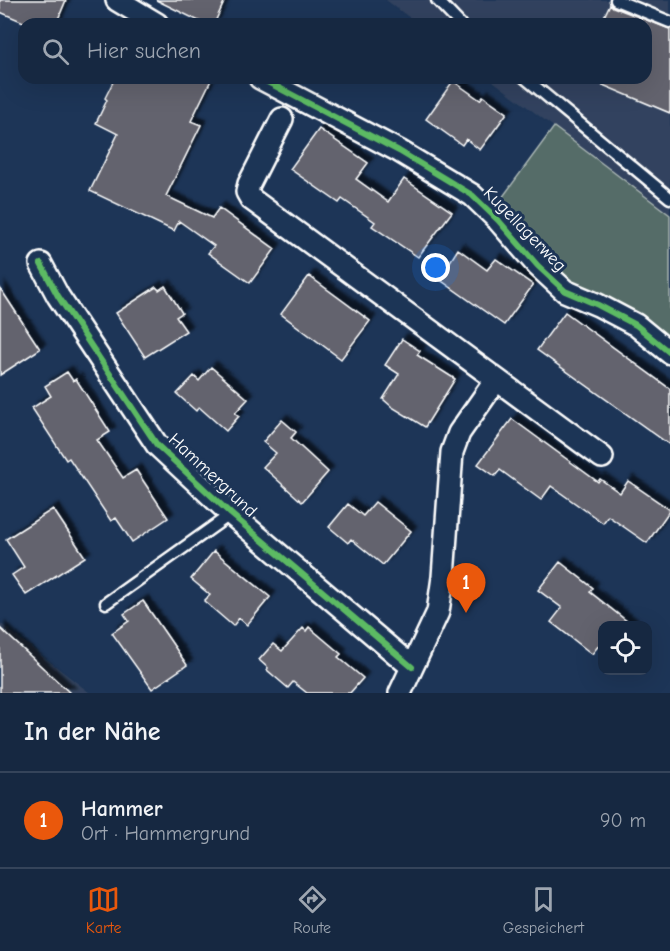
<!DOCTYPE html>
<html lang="de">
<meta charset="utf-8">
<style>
:root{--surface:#162841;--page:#23344c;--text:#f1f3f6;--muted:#9ea6b1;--line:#35445a;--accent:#ea580c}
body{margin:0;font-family:"Comic Neue",sans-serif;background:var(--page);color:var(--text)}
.controls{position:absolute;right:18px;bottom:18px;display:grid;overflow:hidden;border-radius:12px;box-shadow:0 6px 24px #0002}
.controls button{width:54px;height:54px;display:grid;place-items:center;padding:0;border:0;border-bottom:2px solid var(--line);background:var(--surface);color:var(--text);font:30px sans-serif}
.you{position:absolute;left:436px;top:268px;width:21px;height:21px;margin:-15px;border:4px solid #fff;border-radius:50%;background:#1a73e8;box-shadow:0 0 0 9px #1a73e833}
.badge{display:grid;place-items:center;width:39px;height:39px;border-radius:50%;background:var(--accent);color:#fff;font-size:20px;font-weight:700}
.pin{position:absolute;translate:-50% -50px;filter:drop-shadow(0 2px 3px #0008)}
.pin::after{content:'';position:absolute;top:32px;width:21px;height:18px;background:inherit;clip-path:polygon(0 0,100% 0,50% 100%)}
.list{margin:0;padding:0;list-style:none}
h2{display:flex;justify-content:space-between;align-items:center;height:78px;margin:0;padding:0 24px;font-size:26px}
h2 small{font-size:20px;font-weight:400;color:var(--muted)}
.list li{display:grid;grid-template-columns:39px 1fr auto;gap:18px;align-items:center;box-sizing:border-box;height:96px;padding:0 24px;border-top:2px solid var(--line)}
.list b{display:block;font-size:22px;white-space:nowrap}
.list p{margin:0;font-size:20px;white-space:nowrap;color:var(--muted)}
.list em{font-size:20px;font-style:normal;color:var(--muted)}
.icon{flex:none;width:33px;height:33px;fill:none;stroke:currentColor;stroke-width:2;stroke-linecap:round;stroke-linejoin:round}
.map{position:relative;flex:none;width:670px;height:693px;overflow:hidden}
.search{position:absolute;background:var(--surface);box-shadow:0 6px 24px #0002;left:18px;right:18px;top:18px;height:66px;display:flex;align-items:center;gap:15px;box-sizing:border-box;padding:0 21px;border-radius:18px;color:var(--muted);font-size:22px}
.sheet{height:174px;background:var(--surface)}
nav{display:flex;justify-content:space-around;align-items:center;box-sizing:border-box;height:84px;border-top:2px solid var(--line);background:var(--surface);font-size:16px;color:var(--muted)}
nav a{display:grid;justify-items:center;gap:3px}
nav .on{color:var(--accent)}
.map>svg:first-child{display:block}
.built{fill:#32435e}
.green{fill:#556c68;stroke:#aab6b4;stroke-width:1.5}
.building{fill:#64646e;stroke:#fff;stroke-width:1.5;filter:url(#shadow)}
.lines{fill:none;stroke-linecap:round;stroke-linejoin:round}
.lane-casing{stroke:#fff;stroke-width:15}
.street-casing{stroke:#fff;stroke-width:26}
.lane{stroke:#1d3557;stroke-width:10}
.street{stroke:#1d3557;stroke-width:21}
.cycleway-casing{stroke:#1d3557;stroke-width:10}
.cycleway{stroke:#5cba63;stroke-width:6}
.labels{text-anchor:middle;stroke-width:6;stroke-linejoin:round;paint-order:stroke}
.street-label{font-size:18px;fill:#fff;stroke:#1d3557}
</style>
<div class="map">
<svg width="670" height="693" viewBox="0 0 670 693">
<defs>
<filter id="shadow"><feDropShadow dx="5.5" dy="-5.5" stdDeviation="1.5" flood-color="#0009"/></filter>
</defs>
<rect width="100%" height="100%" fill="#1d3557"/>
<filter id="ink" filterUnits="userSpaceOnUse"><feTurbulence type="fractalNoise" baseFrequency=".0167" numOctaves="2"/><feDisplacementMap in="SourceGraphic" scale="12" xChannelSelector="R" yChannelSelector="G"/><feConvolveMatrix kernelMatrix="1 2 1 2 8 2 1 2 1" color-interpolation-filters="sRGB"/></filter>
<g filter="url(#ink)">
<!-- built -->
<path class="built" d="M386,0h284v215l-181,-137h157v-54h-228z
M0,623l90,70h-90z"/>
<!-- green -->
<path class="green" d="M554,127l116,88v130l-103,-64 -43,-42 -28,-33z"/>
<!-- building -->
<path class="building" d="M0,0h66l-10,24h-28l-28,-12z
M156,0h69l-11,24h-9z
M610,4l3,3 57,22v84l-84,-35h60v-54h-33l-10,-5z
M115,78h97l-21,43 10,4 -35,71 46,22 7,-10 56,41 -25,34 -42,-30 6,-7 -35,-25 -5,10 -84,-40 28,-57 -22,-11 11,-23 -2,-2z
M453,81l27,19 3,-4 24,17 -27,37 -14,-11 -4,6 -36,-26z
M319,129l49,34 -12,16 32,23 16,-23 48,33 -34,45 -46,-31 3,-4 -33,-23 -3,4 -49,-34z
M458,249l29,21 9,-11 37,26 -29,40 -65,-46z
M309,276l61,45 -29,38 -60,-45z
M165,286l17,27 -6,4 10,14 -41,26 -29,-44 40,-26 3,3z
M0,288l40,61 -40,26z
M565,312l105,77v56l-133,-95z
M402,339l18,12 -3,4 38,24 -30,48 -33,-20 -9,-8 16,-25 -14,-9z
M211,367l37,32 -13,14 4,3 -13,15 -27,-24 -3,4 -19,-17 17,-18 5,5z
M67,372l6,9 3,-2 34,53 -13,8 26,38 13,-8 32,48 -36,24 -16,-24 -5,3 -42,-63 -3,2 -34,-52 19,-12 -6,-10z
M512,419l86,63 2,-3 20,14 8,-12 42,29 -23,33 -39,-27 -5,7 -52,-37 -10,14 -41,-30 -5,6 -17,-12z
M282,420l14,12 -5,6 37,34 -26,30 -39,-35 13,-14 -13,-11z
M375,502l36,29 -28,34 -32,-26 -3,4 -19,-16 19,-23 15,12z
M53,509l32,48 -59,38 -14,-20 12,-8 -18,-28z
M214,551l56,46 -23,28 -8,-7 -6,8 -29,-25 6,-6 -19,-16z
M560,562l33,26 -3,4 43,34h-30v14l-11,14 -41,-32 11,-14 -24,-18z
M143,601l44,64 -35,24 -40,-56 17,-12 -5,-7z
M309,627l32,27 -3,3 25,21 -13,15h-43l-14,-11 -5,6 -21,-18 1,-2 -9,-8 14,-16 9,7 21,-23 3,3z
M0,628l70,65h-70z"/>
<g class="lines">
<!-- lane casing -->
<g class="lane-casing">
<path id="lane" d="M437,0l23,24
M616,0l54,22
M525,78l145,120
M106,603l125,-89"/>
</g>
<!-- street casing -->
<g class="street-casing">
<path id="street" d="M117,0l40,24
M260,78l139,73 73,44 26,25 40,46 27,25 33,14 38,20 34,28
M282,119l-33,65 -2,8 4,7 351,258
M41,264l17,32 99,149 74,69 181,153
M400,693l38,-81 5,-35 9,-125 7,-19 37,-53"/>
</g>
<!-- lane -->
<use href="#lane" class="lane"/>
<!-- street -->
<use href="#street" class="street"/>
<!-- cycleway casing -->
<g class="cycleway-casing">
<path id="cycleway" d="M260,78l139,73 73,44 26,25 40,46 27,25 33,14 38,20 34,28
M41,264l17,32 99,149 74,69 181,153"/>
</g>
<!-- cycleway -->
<use href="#cycleway" class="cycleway"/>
</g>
</g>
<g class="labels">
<!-- street labels -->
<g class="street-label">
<text transform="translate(525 229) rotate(46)" y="6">Kugellagerweg</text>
<text transform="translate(213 475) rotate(43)" y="6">Hammergrund</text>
</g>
</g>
</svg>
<div class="controls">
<button><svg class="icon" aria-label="locate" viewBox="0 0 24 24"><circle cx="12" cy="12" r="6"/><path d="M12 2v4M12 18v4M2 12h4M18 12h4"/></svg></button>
</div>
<div class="you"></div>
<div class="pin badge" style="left:466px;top:613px">1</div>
<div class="search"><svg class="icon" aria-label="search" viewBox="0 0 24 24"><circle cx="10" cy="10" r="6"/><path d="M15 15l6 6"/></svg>Hier suchen</div>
</div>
<section class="sheet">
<h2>In der Nähe<small></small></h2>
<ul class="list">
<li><span class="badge">1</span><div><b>Hammer</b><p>Ort · Hammergrund</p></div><em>90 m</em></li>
</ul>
</section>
<nav>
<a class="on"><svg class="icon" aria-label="map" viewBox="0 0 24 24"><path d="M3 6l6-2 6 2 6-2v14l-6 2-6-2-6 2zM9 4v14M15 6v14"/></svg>Karte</a>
<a><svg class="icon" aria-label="directions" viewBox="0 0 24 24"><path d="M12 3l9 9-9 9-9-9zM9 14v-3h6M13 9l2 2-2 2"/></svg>Route</a>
<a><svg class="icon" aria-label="saved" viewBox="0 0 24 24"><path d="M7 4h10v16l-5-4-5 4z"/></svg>Gespeichert</a>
</nav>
